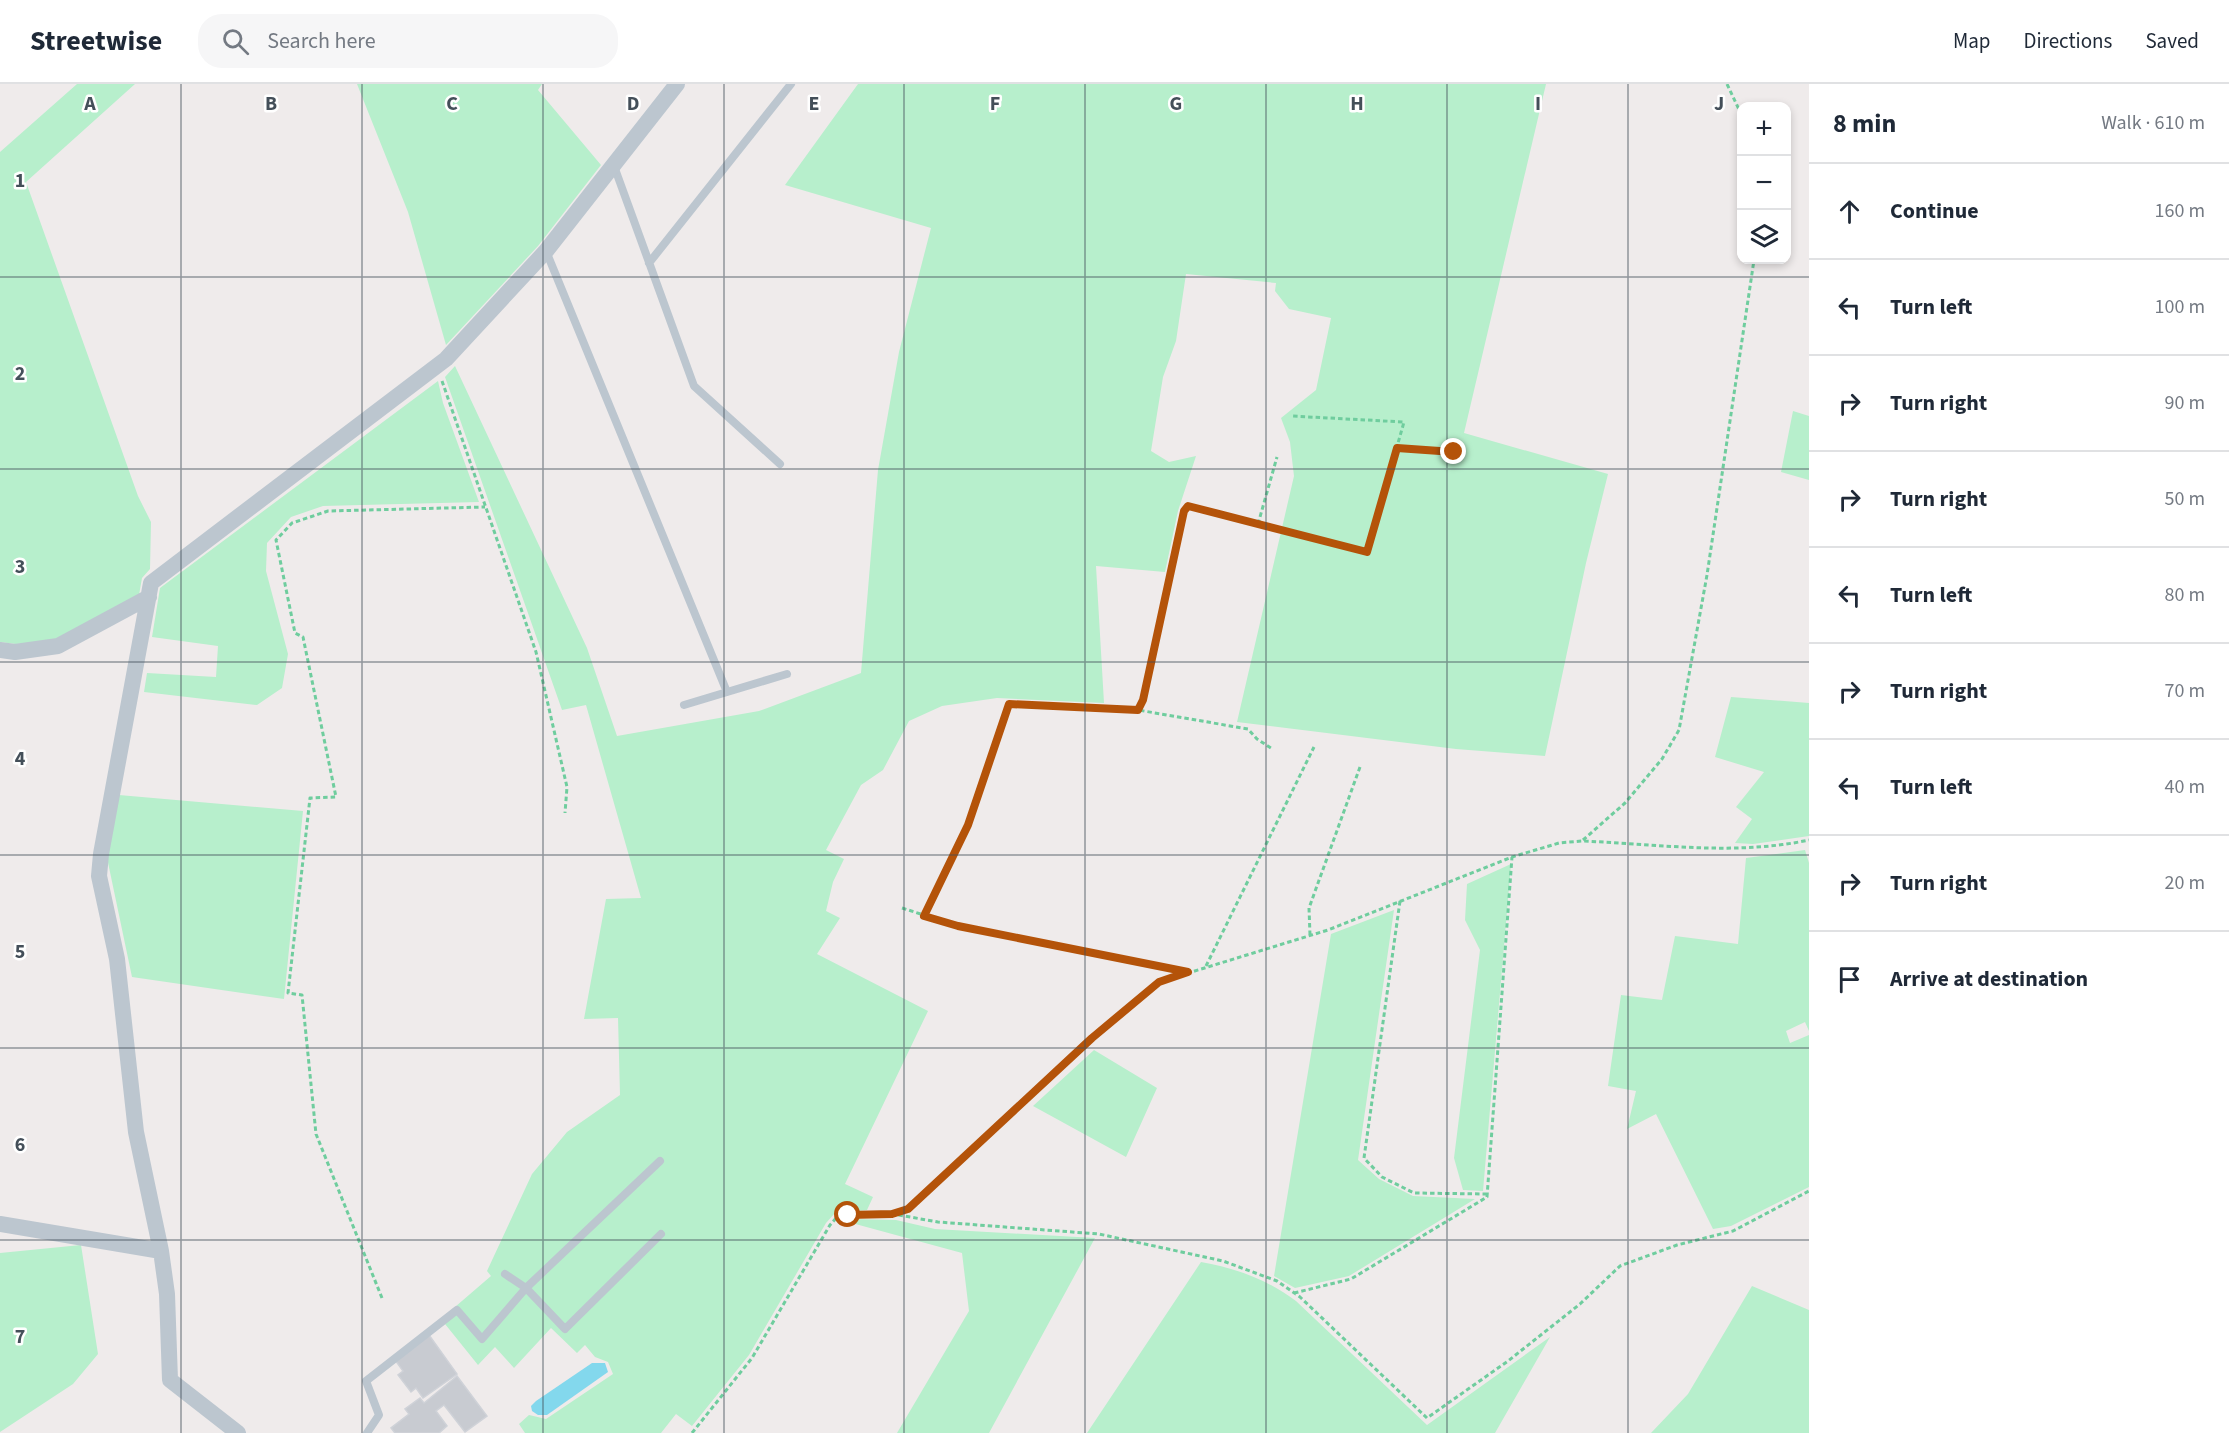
<!DOCTYPE html>
<meta charset="utf-8">
<style>
:root{--surface:#fff;--page:#f6f6f7;--text:#1f2937;--muted:#747a83;--line:#e0e1e3}
body{margin:0;font-family:"Source Sans 3",sans-serif;background:var(--page);color:var(--text)}
.controls{position:absolute;right:18px;top:18px;display:grid;overflow:hidden;border-radius:12px;box-shadow:0 3px 9px #0003}
.controls button{width:54px;height:54px;display:grid;place-items:center;padding:0;border:0;border-bottom:2px solid var(--line);background:var(--surface);color:var(--text);font:30px sans-serif}
.stop{position:absolute;width:18px;height:18px;margin:-14px;border:4px solid #b45309;border-radius:50%;background:#fff}
.stop.end{background:#b45309;border-color:#fff;box-shadow:0 2px 6px #0008}
.list{margin:0;padding:0;list-style:none}
h2{display:flex;justify-content:space-between;align-items:center;height:78px;margin:0;padding:0 24px;font-size:26px}
h2 small{font-size:20px;font-weight:400;color:var(--muted)}
.list li{display:grid;grid-template-columns:39px 1fr auto;gap:18px;align-items:center;box-sizing:border-box;height:96px;padding:0 24px;border-top:2px solid var(--line)}
.list b{display:block;font-size:22px;white-space:nowrap}
.list em{font-size:20px;font-style:normal;color:var(--muted)}
.icon{flex:none;width:33px;height:33px;fill:none;stroke:currentColor;stroke-width:2;stroke-linecap:round;stroke-linejoin:round}
.map{position:relative;flex:none;width:1809px;height:1349px;overflow:hidden}
header{display:flex;align-items:center;gap:36px;box-sizing:border-box;height:84px;padding:0 30px;background:var(--surface);border-bottom:2px solid var(--line)}
header strong{font-size:28px}
nav{display:flex;gap:33px;margin-inline-start:auto;font-size:21px}
.search{width:420px;height:54px;background:var(--page);display:flex;align-items:center;gap:15px;box-sizing:border-box;padding:0 21px;border-radius:24px;color:var(--muted);font-size:22px}
main{display:flex}
aside{flex:1;background:var(--surface)}
.map>svg:first-child{display:block}
.green{fill:#b7efcc}
.water{fill:#83d8ed}
.building{fill:#c8cbd1;stroke:#cfd2d8;stroke-width:1.5}
.lines{fill:none;stroke-linecap:round;stroke-linejoin:round}
.path{stroke:#6fcd9e;stroke-width:3;stroke-dasharray:4.5 3;stroke-linecap:butt}
.service{stroke:#bcc6cf;stroke-width:8}
.minor{stroke:#bcc6cf;stroke-width:16}
.route{stroke:#b45309;stroke-width:8}
.grid{fill:none;stroke:#444f59;stroke-width:1.5;stroke-opacity:0.55}
.grid-label{font-size:20px;text-anchor:middle;font-weight:bold;fill:#444f59;stroke:#fff;stroke-width:5;stroke-linejoin:round;paint-order:stroke}
</style>
<header>
<strong>Streetwise</strong>
<div class="search"><svg class="icon" aria-label="search" viewBox="0 0 24 24"><circle cx="10" cy="10" r="6"/><path d="M15 15l6 6"/></svg>Search here</div>
<nav><a>Map</a><a>Directions</a><a>Saved</a></nav>
</header>
<main>
<div class="map">
<svg width="1809" height="1349" viewBox="0 0 1809 1349">
<rect width="100%" height="100%" fill="#efebeb"/>
<!-- green -->
<path class="green" d="M77,0h58l-109,98 112,314 13,26 -1,47 -8,9 -3,17 -83,46 -40,3 -16,-2v-490z
M357,0h185l-4,6 63,75 -63,81 -92,99 -38,-133z
M858,0h688l-82,349 144,41 -22,89 -41,193 -89,-7 -219,-27 57,-246 -4,-34 -9,-24 35,-28 15,-72 -42,-9 -14,-18 1,-8 -90,-9 -10,67 -13,36 -12,74 18,11 27,-6 -18,55 -13,61 -69,-6 8,137 -107,-5 -55,8 -33,15 -26,49 -22,15 -35,65 18,9 -11,23 -7,29 14,7 -23,36 111,57 -83,173 28,13 -6,13 -32,3 -9,10 -77,132 -57,71 -16,-12 -15,19h-136l-6,-9 10,-9 17,4 67,-45 -5,-12 -13,-5 -10,-12 -8,8 -26,-25 -37,40 -19,-21 -17,18 -37,-46 50,-43 -4,-5 45,-97 35,-42 53,-37 -2,-77 -34,1 22,-120 35,-1 -55,-193 -24,5 -117,-333 10,-11 132,282 30,88 142,-25 102,-38 17,-203 21,-118 32,-124 -146,-43z
M438,297l5,22 36,99 -156,4 -32,11 -24,26 -1,28 22,83 -6,34 -25,17 -113,-13 3,-19 69,4 2,-31 -66,-9 8,-49z
M1793,327l16,5v64l-28,-8z
M1731,613l78,6v133l-56,8 -18,-1 17,-24 -16,-12 28,-35 -49,-15z
M119,711l184,16 -19,188 -152,-22 -26,-124z
M1805,766l4,13v168l-4,-9 -19,9 4,12 19,-8v152l-78,39 -18,3 -57,-115 -29,15 9,-38 -28,-5 13,-91 41,5 13,-64 63,8 8,-86z
M1511,780l-28,327 -20,-1 -9,-32 26,-208 -15,-30 2,-36z
M1394,826l-36,250 21,19 34,17 62,3 -126,77 -54,12 -21,-12 57,-342z
M1094,966l63,38 -31,69 -93,-51z
M851,1135l45,1 39,9 160,9 -106,195h-92l72,-122 -7,-58 -114,-31z
M81,1161l17,109 -25,30 -73,48v-179z
M1201,1178c35,6 67,18 95,39l131,124 123,-88 -55,96h-408z
M1752,1202l57,24v123h-158l37,-39z"/>
<!-- water -->
<path class="water" d="M592,1279h13l3,9 -61,43h-9l-6,-4 -1,-5 5,-5z"/>
<!-- building -->
<path class="building" d="M429,1251l28,39 -34,24 -7,-10 -5,4 -13,-17 5,-4 -8,-11z
M457,1292l30,40 -22,16 -21,-27 -8,6 11,15 -8,7h-44l-4,-5 18,-14 -4,-5 15,-11 4,5z"/>
<g class="lines">
<!-- path -->
<path class="path" d="M1727,0l15,32
M442,297l94,271 31,135 -2,26
M1397,365l57,3
M1258,440l19,-67
M1138,626l5,-10 41,-189 4,-5 179,46 37,-130 -113,-6
M1583,756l42,-37 37,-44 17,-29 28,-155 47,-315
M1400,817l-36,257 18,19 32,16 73,1
M902,824l56,18 228,45
M924,832l44,-91 41,-121 129,6 110,19 9,10 14,9
M1310,851l-1,-27 51,-141
M1206,882l108,-219
M894,1130l14,-5 184,-171 67,-56 169,-52 184,-73 47,-14 23,-2c75,3 153,15 227,-1
M1294,1209l57,-14 136,-82 25,-340
M382,1214l-66,-164 -14,-139 -14,-2 22,-195 26,-1 -33,-160 -8,-4 -19,-93 16,-17 36,-12 157,-4
M692,1349l60,-75 78,-133 7,-8 56,-3 45,8 161,12 124,27 54,20 23,16 127,121 81,-57 72,-57 40,-38 57,-21 56,-14 76,-40"/>
<!-- service -->
<path class="service" d="M614,82l80,220 86,78
M546,167l181,441
M649,179l142,-179
M684,621l103,-31
M505,1190l21,14 39,41 96,-95
M367,1349l12,-18 -13,-34 91,-71 25,29 44,-51 134,-127"/>
<!-- minor -->
<path class="minor" d="M0,566l15,2 43,-6 91,-49
M0,1140l161,27
M238,1349l-68,-53 -3,-86 -6,-43 -25,-119 -19,-173 -18,-83 2,-22 50,-271 295,-224 100,-108 131,-167"/>
</g>
<g class="lines">
<!-- route -->
<path class="route" d="M848,1131l44,-1 16,-5 184,-171 67,-56 29,-10 -230,-46 -34,-10 44,-91 41,-121 129,6 5,-10 41,-189 4,-5 179,46 30,-104 57,4"/>
</g>
<!-- grid -->
<path class="grid" d="M181,0v1349M362,0v1349M543,0v1349M724,0v1349M904,0v1349M1085,0v1349M1266,0v1349M1447,0v1349M1628,0v1349M0,193h1809M0,385h1809M0,578h1809M0,771h1809M0,964h1809M0,1156h1809"/>
<g class="grid-label">
<text x="90" y="26">A</text>
<text x="271" y="26">B</text>
<text x="452" y="26">C</text>
<text x="633" y="26">D</text>
<text x="814" y="26">E</text>
<text x="995" y="26">F</text>
<text x="1176" y="26">G</text>
<text x="1357" y="26">H</text>
<text x="1538" y="26">I</text>
<text x="1719" y="26">J</text>
<text x="20" y="103">1</text>
<text x="20" y="296">2</text>
<text x="20" y="489">3</text>
<text x="20" y="681">4</text>
<text x="20" y="874">5</text>
<text x="20" y="1067">6</text>
<text x="20" y="1259">7</text>
</g>
</svg>
<div class="controls">
<button>+</button>
<button>−</button>
<button><svg class="icon" aria-label="layers" viewBox="0 0 24 24"><path d="M12 4l9 5-9 5-9-5zM3 14l9 5 9-5"/></svg></button>
</div>
<div class="stop" style="left:848px;top:1131px"></div>
<div class="stop end" style="left:1454px;top:368px"></div>
</div>
<aside>
<h2>8 min<small>Walk · 610 m</small></h2>
<ul class="list">
<li><svg class="icon" aria-label="ahead" viewBox="0 0 24 24"><path d="M12 20V5M6 11l6-6 6 6"/></svg><div><b>Continue</b></div><em>160 m</em></li>
<li><svg class="icon" aria-label="left" viewBox="0 0 24 24"><path d="M17 20v-9H6M10 6l-5 5 5 5"/></svg><div><b>Turn left</b></div><em>100 m</em></li>
<li><svg class="icon" aria-label="right" viewBox="0 0 24 24"><path d="M7 20v-9h11M14 6l5 5-5 5"/></svg><div><b>Turn right</b></div><em>90 m</em></li>
<li><svg class="icon" aria-label="right" viewBox="0 0 24 24"><path d="M7 20v-9h11M14 6l5 5-5 5"/></svg><div><b>Turn right</b></div><em>50 m</em></li>
<li><svg class="icon" aria-label="left" viewBox="0 0 24 24"><path d="M17 20v-9H6M10 6l-5 5 5 5"/></svg><div><b>Turn left</b></div><em>80 m</em></li>
<li><svg class="icon" aria-label="right" viewBox="0 0 24 24"><path d="M7 20v-9h11M14 6l5 5-5 5"/></svg><div><b>Turn right</b></div><em>70 m</em></li>
<li><svg class="icon" aria-label="left" viewBox="0 0 24 24"><path d="M17 20v-9H6M10 6l-5 5 5 5"/></svg><div><b>Turn left</b></div><em>40 m</em></li>
<li><svg class="icon" aria-label="right" viewBox="0 0 24 24"><path d="M7 20v-9h11M14 6l5 5-5 5"/></svg><div><b>Turn right</b></div><em>20 m</em></li>
<li><svg class="icon" aria-label="arrive" viewBox="0 0 24 24"><path d="M6 21V4h12l-3 4 3 4H6"/></svg><div><b>Arrive at destination</b></div></li>
</ul>
</aside>
</main>
